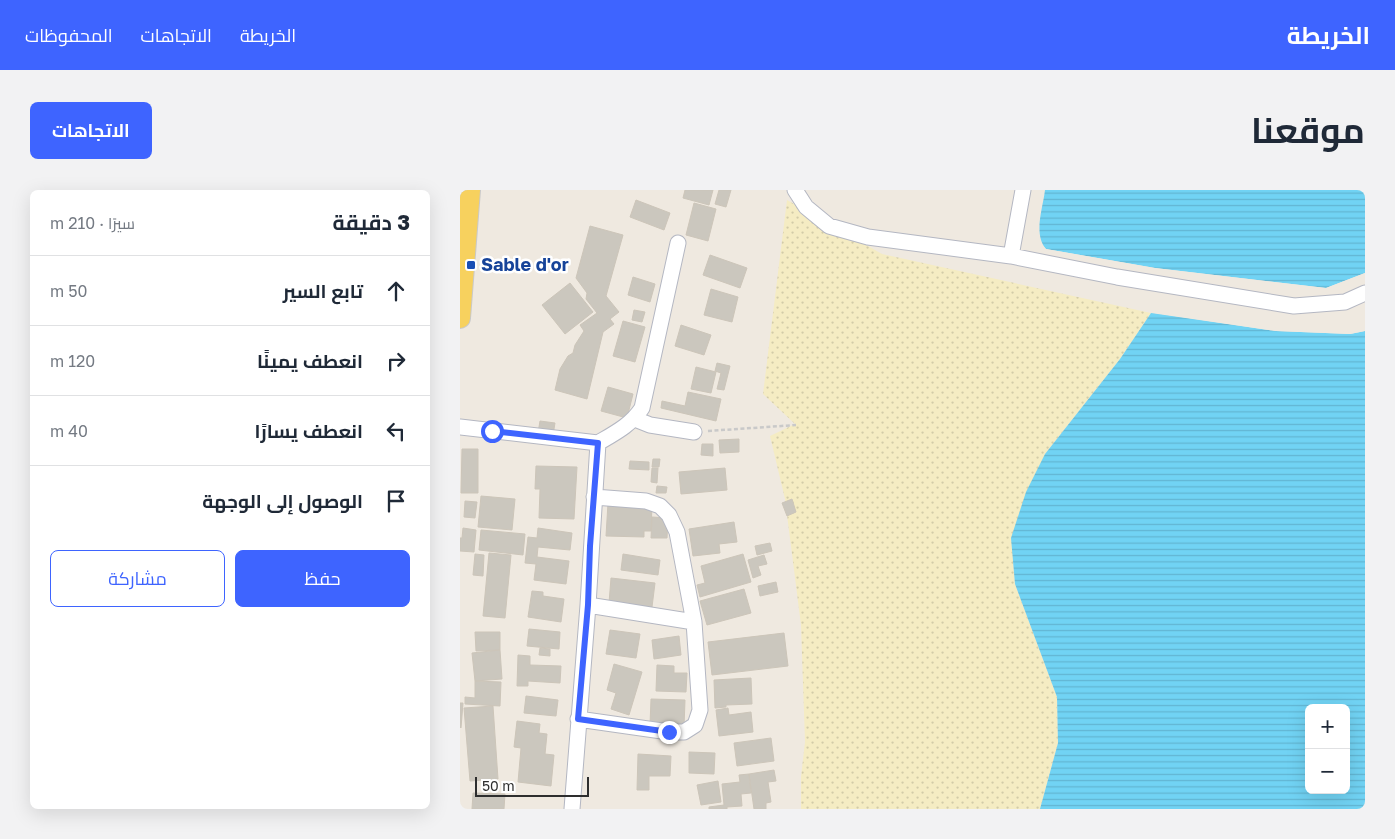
<!DOCTYPE html>
<html lang="ar">
<meta charset="utf-8">
<style>
:root{--surface:#fff;--page:#f2f2f3;--text:#1f2937;--muted:#747a83;--line:#e0e1e3;--accent:#3e64ff}
body{margin:0;font-family:"Golos Text",Cairo,sans-serif;background:var(--page);color:var(--text);direction:rtl}
.controls{position:absolute;right:15px;bottom:15px;display:grid;overflow:hidden;border-radius:8px;box-shadow:0 5px 20px #0002}
.controls button{width:45px;height:45px;display:grid;place-items:center;padding:0;border:0;border-bottom:1px solid var(--line);background:var(--surface);color:var(--text);font:25px sans-serif}
.scale{position:absolute;left:15px;bottom:12px;width:114px;box-sizing:border-box;padding-left:5px;border:2px solid #2e2e2e;border-top:0;font-size:14px;line-height:18px;white-space:nowrap;color:#2e2e2e;-webkit-text-stroke:4px #fff;paint-order:stroke}
.stop{position:absolute;width:15px;height:15px;margin:-11px;border:4px solid #3e64ff;border-radius:50%;background:#fff}
.stop.end{background:#3e64ff;border-color:#fff;box-shadow:0 1px 5px #0008}
.list{margin:0;padding:0;list-style:none}
h2{display:flex;justify-content:space-between;align-items:center;height:65px;margin:0;padding:0 20px;font-size:21px}
h2 small{font-size:16px;font-weight:400;color:var(--muted)}
.list li{display:grid;grid-template-columns:32px 1fr auto;gap:15px;align-items:center;box-sizing:border-box;height:70px;padding:0 20px;border-top:1px solid var(--line)}
.list b{display:block;font-size:19px;white-space:nowrap}
.list em{font-size:16px;font-style:normal;color:var(--muted)}
.actions{display:flex;gap:10px;padding:15px 20px}
.actions a{flex:1;padding:11px 0;border:1px solid var(--accent);border-radius:8px;text-align:center;font-size:18px;color:var(--accent)}
.actions .main{background:var(--accent);color:#fff}
.icon{flex:none;width:28px;height:28px;fill:none;stroke:currentColor;stroke-width:2;stroke-linecap:round;stroke-linejoin:round}
.map{position:relative;flex:none;width:905px;height:619px;overflow:hidden;direction:ltr;border-radius:8px}
header{display:flex;align-items:center;gap:30px;box-sizing:border-box;height:70px;padding:0 25px;background:var(--accent);color:#fff}
header strong{font-size:24px}
nav{display:flex;gap:28px;margin-inline-start:auto;font-size:18px}
.intro{display:flex;align-items:center;justify-content:space-between;box-sizing:border-box;height:120px;padding:0 30px}
h1{margin:0;font-size:35px}
.button{padding:12px 22px;border-radius:8px;background:var(--accent);color:#fff;font-size:18px;font-weight:700}
main{display:flex;gap:30px;padding:0 30px}
aside{flex:1;background:var(--surface);border-radius:8px;box-shadow:0 5px 20px #0002}
.map>svg:first-child{display:block}
.sand{fill:url(#sand-dots)}
.water{fill:url(#water-rules);fill-rule:evenodd}
.pier{fill:#efe9e0}
.building{fill:#cbc7be;stroke:#ccc5b9}
.lines{fill:none;stroke-linecap:round;stroke-linejoin:round}
.minor-casing{stroke:#b4b7c2;stroke-width:17}
.major-casing{stroke:#c9c9c9;stroke-width:22}
.path{stroke:#c9c9c9;stroke-width:2.5;stroke-dasharray:4 2.5;stroke-linecap:butt}
.minor{stroke:#fff;stroke-width:15}
.major{stroke:#f7d15e;stroke-width:20}
.route{stroke:#3e64ff;stroke-width:6}
.transit-dot{fill:#1a4fb4;stroke:#fff;stroke-width:2}
.labels{text-anchor:middle;stroke-width:5;stroke-linejoin:round;paint-order:stroke}
.transit-label{font-size:18px;font-weight:bold;fill:#164399;stroke:#fff;text-anchor:start}
</style>
<header>
<strong>الخريطة</strong>
<nav><a>الخريطة</a><a>الاتجاهات</a><a>المحفوظات</a></nav>
</header>
<div class="intro"><h1>موقعنا</h1><a class="button">الاتجاهات</a></div>
<main>
<div class="map">
<svg width="905" height="619" viewBox="0 0 905 619">
<defs>
<pattern id="sand-dots" width="8" height="8" patternUnits="userSpaceOnUse" patternTransform="scale(1.25)"><rect width="8" height="8" fill="#f5ecc3"/><path d="M2 2h.1M6 6h.1" fill="none" stroke="#d2cba8" stroke-width="1.8" stroke-linecap="round"/></pattern>
<pattern id="water-rules" width="6" height="5" patternUnits="userSpaceOnUse" patternTransform="scale(1.25)"><rect width="6" height="5" fill="#71d3f4"/><path d="M0 2.5h6" fill="none" stroke="#62b5d2"/></pattern>
</defs>
<rect width="100%" height="100%" fill="#efe9e0"/>
<!-- sand -->
<path class="sand" d="M327,10l95,54 269,59 -31,46 -75,95 -32,108 2,22 42,113 1,46 -18,66h-239v-32l4,-35 -4,-117 -16,-126 -15,-63 25,-12 -32,-30z"/>
<!-- water -->
<path class="water" d="M585,0h320v83l-39,15 -171,-20 -109,-19c-13,-15 -3,-41 -1,-59z
M691,123l125,18 74,3 15,-3v478h-325l18,-66 -1,-46 -42,-113 -4,-46 15,-46 19,-38 75,-95zM849,518h37v82h-37z"/>
<!-- pier -->
<path class="pier" d="M578,54h3l5,5 109,19 171,20 39,-15v2l-40,15 -170,-20 -110,-18z
M691,120l125,18 74,4 15,-4v3l-15,3 -74,-3 -128,-19z"/>
<!-- building -->
<path class="building" d="M225,0h28l-4,15 -26,-7z
M259,0h12l-5,17 -11,-3z
M176,10l34,13 -6,17 -34,-13z
M234,13l22,6 -8,32 -22,-6z
M130,36l33,9 -17,61 13,16 -9,7 4,5 -11,8 -16,67 -32,-9 5,-21 8,-13 5,-3 2,-8 9,-14 -4,-6 17,-12 -11,-14 1,-6 -11,-15z
M250,65l37,13 -7,20 -37,-13z
M173,87l22,7 -5,18 -22,-7z
M110,93l23,29 -28,22 -23,-29z
M251,99l27,8 -6,25 -28,-7z
M174,120l11,2 -3,10 -10,-2z
M163,131l22,6 -10,35 -22,-6z
M221,135l30,10 -7,20 -29,-9z
M257,173l13,3 -6,24 -7,-1 4,-16 -6,-2z
M236,177l20,5 -5,21 -20,-4z
M148,197l25,7 -6,24 -26,-7z
M228,202l33,7 -5,22 -55,-13 1,-7 23,5z
M80,231l15,2 -2,12 -15,-2z
M279,249v13l-19,1 -1,-13z
M242,254h11v12l-12,-1z
M2,259h16v44h-17z
M193,269h7l-1,8h-7z
M170,271l19,1v8l-20,-1z
M76,276l41,1 -3,52 -35,-1 1,-29h-5z
M192,278h6l-1,15 -6,-1z
M265,278l2,22 -46,4 -2,-22z
M197,296l10,1 -1,6h-10z
M21,306l34,3 -3,31 -34,-3z
M332,309l4,13 -9,4 -5,-13z
M5,311l12,1 -2,16 -11,-1z
M148,313l44,2 -1,26h-7v6l-38,-1z
M192,327l16,1 -1,20h-16z
M274,332l3,20 -18,2 1,9 -27,3 -4,-27z
M3,338l13,2 -2,22 -14,-1v-13h2z
M78,338l34,5 -2,17 -32,-3 -1,10 32,4 -3,23 -32,-4 2,-16 -11,-1 3,-26 9,1z
M21,340l44,4 -2,21 -44,-5z
M310,353l2,8 -15,4 -2,-9z
M29,363l22,2 -6,63 -22,-2z
M15,364l9,1 -1,21 -10,-1z
M163,364l37,6 -2,15 -37,-5z
M283,364l8,28 -51,15 -3,-12 8,-2 -4,-17z
M304,365l3,9 -9,2 3,9 -8,3 -5,-18z
M151,388l44,5 -3,24 -43,-4z
M316,392l2,10 -18,4 -2,-10z
M284,399l7,24 -44,12 -7,-24z
M72,401l11,1v4l21,3 -3,23 -33,-5z
M69,439l31,3 -1,17 -32,-3z
M150,440l30,4 -4,24 -30,-4z
M15,442h25v18l-24,1z
M324,443l4,33 -76,9 -4,-33z
M219,446l2,19 -27,4 -2,-19z
M80,458l10,1v7l-11,-1z
M40,460l2,29 -27,2 -3,-28z
M58,465l12,1v9l31,1 -1,17 -32,-2v5h-11z
M154,474l28,8 -13,43 -18,-6 5,-16 -9,-3z
M197,475l17,1v7h13l-1,19 -30,-1z
M291,488l1,26 -26,1v2l-11,1 -1,-28z
M15,491l26,1 -1,24 -35,-2v-7l10,1z
M66,506l32,4 -2,16 -32,-3z
M191,509l34,1 -1,27 -34,-2z
M0,513h3l-2,25 -1,-1z
M33,516l5,73 -28,2 -6,-73z
M268,518l1,7 22,-3 2,20 -34,4 -3,-26z
M57,531l23,3 -1,9 8,1 -2,20 9,1 -3,31 -33,-4 3,-34 -7,-1z
M311,548l3,23 -37,5 -3,-23z
M229,562l26,1 -1,21 -25,-1z
M178,564l33,2 -1,20h-21v14h-12z
M314,580l2,11 -8,1 3,20 -5,1v6h-12l-5,-35z
M289,584l2,19 -10,1 1,12 -15,1v2h-18v-2l15,-2 -2,-21 18,-2 -1,-7z
M258,591l3,21 -20,3 -4,-20z
M13,603l32,1 -1,15h-32z"/>
<g class="lines">
<!-- minor casing -->
<g class="minor-casing">
<path id="minor" d="M335,0l11,17 23,19 39,11 143,19 106,21 177,29 51,-4 20,-9
M551,66l12,-66
M175,229l15,6 44,7
M0,237l138,16 -10,162 -16,204
M138,253c17,-10 33,-18 44,-35l36,-165
M128,415l106,17
M118,529l91,13h15l11,-7 5,-15 -6,-88 -17,-90 -8,-17 -9,-9 -14,-5 -52,-4"/>
</g>
<!-- major casing -->
<g class="major-casing">
<path id="major" d="M0,128l10,-128"/>
</g>
<!-- path -->
<path class="path" d="M248,241l88,-6"/>
<!-- minor -->
<use href="#minor" class="minor"/>
<!-- major -->
<use href="#major" class="major"/>
</g>
<g class="lines">
<!-- route -->
<path class="route" d="M32,241l106,12 -8,103 -2,59 -10,114 91,13"/>
</g>
<!-- markers -->
<rect class="transit-dot" x="6" y="70" width="10" height="10" rx="2.5"/>
<g class="labels">
<!-- transit labels -->
<g class="transit-label">
<text x="21" y="81">Sable d'or</text>
</g>
</g>
</svg>
<div class="controls">
<button>+</button>
<button>−</button>
</div>
<div class="scale">50 m</div>
<div class="stop" style="left:32px;top:241px"></div>
<div class="stop end" style="left:209px;top:542px"></div>
</div>
<aside>
<h2>3 دقيقة<small>سيرًا · 210 m</small></h2>
<ul class="list">
<li><svg class="icon" aria-label="ahead" viewBox="0 0 24 24"><path d="M12 20V5M6 11l6-6 6 6"/></svg><div><b>تابع السير</b></div><em>50 m</em></li>
<li><svg class="icon" aria-label="right" viewBox="0 0 24 24"><path d="M7 20v-9h11M14 6l5 5-5 5"/></svg><div><b>انعطف يمينًا</b></div><em>120 m</em></li>
<li><svg class="icon" aria-label="left" viewBox="0 0 24 24"><path d="M17 20v-9H6M10 6l-5 5 5 5"/></svg><div><b>انعطف يسارًا</b></div><em>40 m</em></li>
<li><svg class="icon" aria-label="arrive" viewBox="0 0 24 24"><path d="M6 21V4h12l-3 4 3 4H6"/></svg><div><b>الوصول إلى الوجهة</b></div></li>
</ul>
<div class="actions"><a class="main">حفظ</a><a>مشاركة</a></div>
</aside>
</main>
